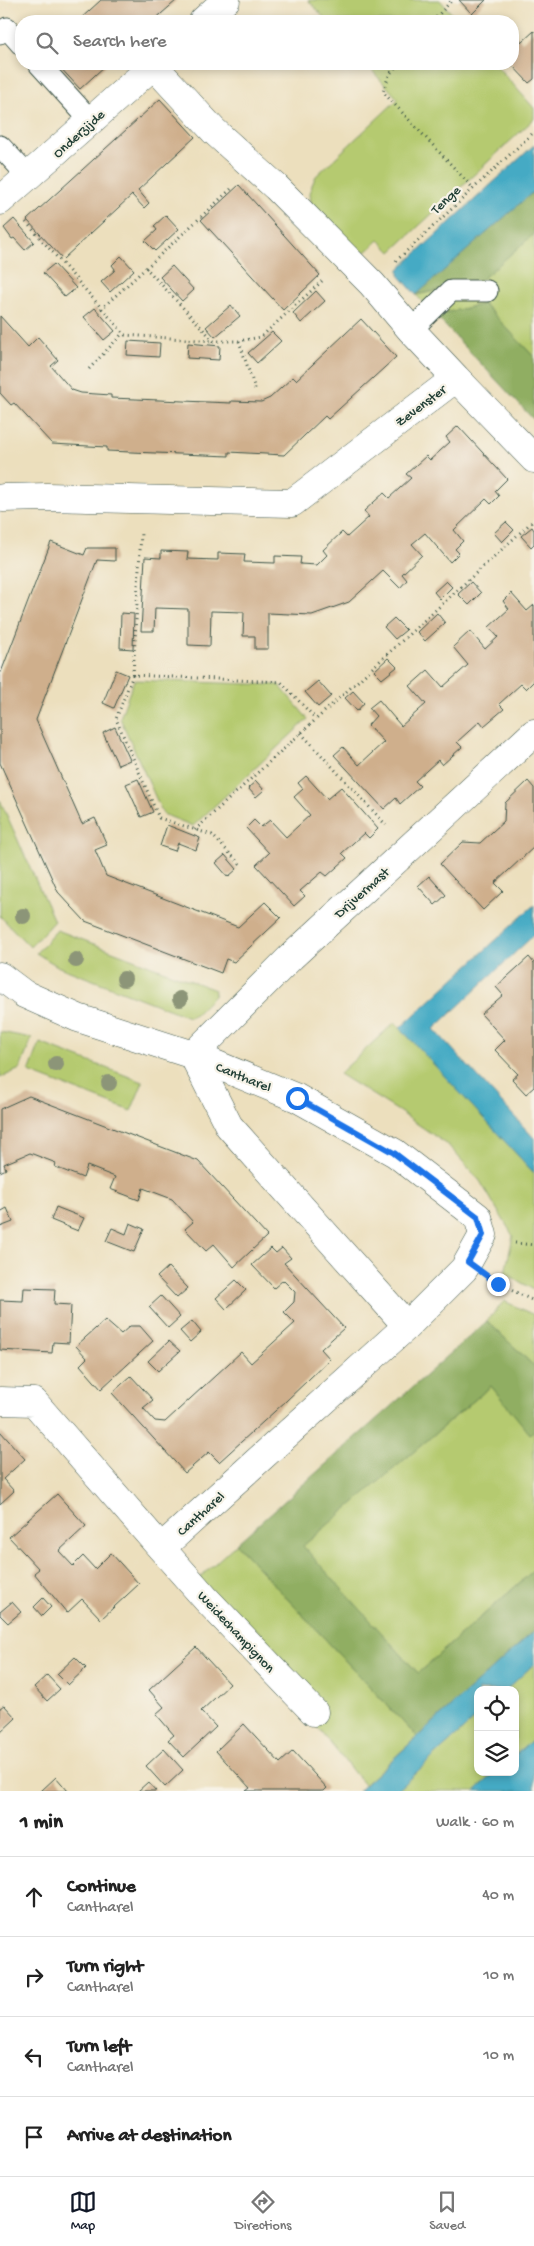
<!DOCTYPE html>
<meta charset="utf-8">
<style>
:root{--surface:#fff;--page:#f6f6f6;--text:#222;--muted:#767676;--line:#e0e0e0;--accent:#111827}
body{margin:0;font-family:"Gochi Hand",sans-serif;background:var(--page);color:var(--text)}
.controls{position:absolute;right:15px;bottom:15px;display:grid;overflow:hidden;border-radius:10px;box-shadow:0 2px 8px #0003}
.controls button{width:45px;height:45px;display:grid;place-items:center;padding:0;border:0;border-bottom:1px solid var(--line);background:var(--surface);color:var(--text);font:25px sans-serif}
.stop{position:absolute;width:15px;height:15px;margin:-11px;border:4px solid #1a73e8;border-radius:50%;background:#fff}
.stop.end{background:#1a73e8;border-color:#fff;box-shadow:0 1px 5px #0008}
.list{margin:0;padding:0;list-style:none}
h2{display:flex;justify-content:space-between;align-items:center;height:65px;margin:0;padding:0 20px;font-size:21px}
h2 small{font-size:16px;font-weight:400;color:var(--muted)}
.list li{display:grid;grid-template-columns:32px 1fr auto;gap:15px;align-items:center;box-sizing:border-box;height:80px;padding:0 20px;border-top:1px solid var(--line)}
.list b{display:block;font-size:19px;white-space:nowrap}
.list p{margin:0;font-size:16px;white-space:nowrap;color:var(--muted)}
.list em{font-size:16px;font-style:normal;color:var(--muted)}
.icon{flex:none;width:28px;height:28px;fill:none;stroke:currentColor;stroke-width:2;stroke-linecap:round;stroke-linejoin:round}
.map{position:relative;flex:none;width:534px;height:1791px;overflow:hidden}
.search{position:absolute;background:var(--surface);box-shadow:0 2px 8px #0003;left:15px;right:15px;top:15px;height:55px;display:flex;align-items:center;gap:12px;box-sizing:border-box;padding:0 18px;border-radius:20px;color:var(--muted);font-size:19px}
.sheet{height:385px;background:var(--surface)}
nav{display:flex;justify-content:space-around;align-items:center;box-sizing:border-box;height:70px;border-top:1px solid var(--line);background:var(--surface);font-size:14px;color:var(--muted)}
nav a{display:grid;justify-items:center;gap:2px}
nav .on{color:var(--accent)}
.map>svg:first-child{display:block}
.green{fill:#b5ca6f;stroke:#6a8452}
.forest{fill:#90ae62;stroke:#58764b}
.water{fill:#44aac4;stroke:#32747c}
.building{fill:#cfaf8c}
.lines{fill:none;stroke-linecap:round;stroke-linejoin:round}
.service-casing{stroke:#3e5549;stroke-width:23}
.minor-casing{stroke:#3e5549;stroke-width:29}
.path{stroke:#3e5549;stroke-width:3;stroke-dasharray:1 4;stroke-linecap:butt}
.service{stroke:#fff;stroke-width:21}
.minor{stroke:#fff;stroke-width:28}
.tree{fill:#8c9578}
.route{stroke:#1a73e8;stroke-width:6}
.labels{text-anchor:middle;stroke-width:4.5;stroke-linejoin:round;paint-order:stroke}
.street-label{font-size:14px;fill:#1f3d34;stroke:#f7f3e8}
</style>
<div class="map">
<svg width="534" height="1791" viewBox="0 0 534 1791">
<rect width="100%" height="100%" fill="#f7f3e8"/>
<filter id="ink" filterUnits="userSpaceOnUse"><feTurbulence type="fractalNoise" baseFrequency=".02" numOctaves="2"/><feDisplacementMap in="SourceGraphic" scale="10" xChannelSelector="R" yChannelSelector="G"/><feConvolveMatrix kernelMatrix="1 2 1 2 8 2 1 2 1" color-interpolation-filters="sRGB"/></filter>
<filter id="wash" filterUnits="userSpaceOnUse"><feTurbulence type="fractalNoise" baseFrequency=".0096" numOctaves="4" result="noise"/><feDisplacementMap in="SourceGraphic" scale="20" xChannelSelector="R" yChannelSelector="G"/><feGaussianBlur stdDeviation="1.12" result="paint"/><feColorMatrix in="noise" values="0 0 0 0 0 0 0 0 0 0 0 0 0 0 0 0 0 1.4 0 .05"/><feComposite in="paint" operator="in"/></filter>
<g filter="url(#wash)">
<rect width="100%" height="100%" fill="#ecdfbd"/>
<!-- green -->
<path class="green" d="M308,0h132l18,21h-131z
M366,64h129l39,44v11l-143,133 -12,-12 -14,13 -5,-4 -11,-1 -37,-39 -2,-15 2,-9 4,-9 82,-77z
M534,202v155l-50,-53 -49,11 -19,-20 38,-8z
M134,680l145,5 29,34 -115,107 -30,-12 -43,-96z
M0,800l54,121 -24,26 -30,-31z
M57,930l158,60 -1,6 -17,17 -8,4 -130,-50 -23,-14z
M395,1022l139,151v117l-29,-17 8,-37 -33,-55 -32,-36 -48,-33 -61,-38z
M0,1032l32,6 -12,31 -20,9z
M40,1043l103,39 -12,29 -102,-39z
M504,1301l30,14v51l-47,-45z
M491,1386l39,47 4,-3v140l-116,103 -116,-127z
M236,1544l181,193 -53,48 -166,-206z
M534,1664v75l-19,16v-65h-9z
M478,1716v56h18l-21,19h-79z"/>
<!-- forest -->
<path class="forest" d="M534,191v43l-53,46 -65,15z
M484,304l50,53v63l-99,-105z
M487,1321l47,45v64l-4,4 -39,-48 -188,160 115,127 116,-103v61l-117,106 -181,-193z"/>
<!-- water -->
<path class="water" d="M534,145v46l-118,104 -17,-20v-6z
M534,905v30l-100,94 100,109v35l-134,-145z
M534,1631v33l-28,26h-28v26l-82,75h-38z
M534,1739v52h-59l21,-19h19v-17z"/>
<g id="blocks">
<!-- building -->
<path class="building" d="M101,0h76l-24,21h-75z
M459,0h27l-14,14z
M534,31v48l-5,4 -18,-19 2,-32 9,10z
M57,64h50l-27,25z
M160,99l35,38 -57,53 11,13 -5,5 -12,-13 -69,64 -36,-39z
M239,185l81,90 -37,35 -82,-90z
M166,215l13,14 -24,22 -10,-10 12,-11 -3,-4z
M14,219l20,23 -9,8 -11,-12 -2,1 -8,-11z
M121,256l13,14 -24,22 -9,-10 13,-11 1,-2 -3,-4z
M54,264l22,24 -11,9 -22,-24z
M172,266l22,24 -12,11 -22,-24z
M316,291l9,10 -24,22 -8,-10z
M231,305l9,11 -25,21 -9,-10z
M95,308l20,23 -11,9 -20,-23z
M0,316l28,31 10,-10 20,23 -7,6 21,24 9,3 30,2v3l120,5v-2l30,1 9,-4 23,-21 3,3 65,-61 35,38 -68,62 -3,-3 -41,39 -55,-3v4l-122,-5v-4l-55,-3 -38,-41 -3,2 -11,-12z
M272,332l9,9 -24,22 -9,-10z
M128,341l32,2 -1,14 -32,-2z
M188,343l32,3 -1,14 -32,-2z
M458,426l49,53 -12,12 4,5 -8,8 -5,-5 -32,31 9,11 -8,8 4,4 -9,9 -25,-29 -13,11 10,11 -20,19 5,6 -7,8 -17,-17 -34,31 -37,13 -44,-2v36h-13v-13h-12l1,-24 -33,-1 -1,35 -22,-1v-36l-33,-1 -1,23h-13l4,-74 16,1v-7l27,1 -1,7 31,1v-7l27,1 -1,8 31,1v-7l26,1 -1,7 17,1 10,-10 -4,-5 19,-18 5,5 22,-20 -5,-6 20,-18 5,5 22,-20 -5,-4 20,-18 4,4 20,-18 -4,-5z
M506,522l8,8 -12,12 -8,-9z
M532,527l2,3v14l-3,3 -10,-11z
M51,542l33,13 3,-7h28v13l-18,-1 -61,160 46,104 13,-6 12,27 -12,5 11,26 132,51 27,-25 16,16 -47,44 -8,-3 -5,14 -136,-52 -27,-29 -58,-129v-88z
M446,581l6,6 -12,12 -6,-7z
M471,582l10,11 -12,12 -11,-11z
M511,593l16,18 7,-6v76l-8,8 -5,-5 -22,20 5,5 -20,17 -4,-5 -23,21 5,5 -20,18 -4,-5 -23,21 5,5 -9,8 -11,10 -4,-6 -12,11 -50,-54 9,-8 16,18 25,-23 -16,-17 8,-9 -7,-8 10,-8 22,26 25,-22 -16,-18 18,-16 15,17 25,-22 -15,-18 17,-16 15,18 13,-12 -9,-10 20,-18 -6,-8z
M121,613l13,1 -1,35 -13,-1z
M437,613l8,10 -20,18 -8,-9z
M394,618l12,12 -11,9 -11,-12z
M388,658l9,9 -15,12 -8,-8z
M116,670l12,5 -14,33 -11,-5z
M318,681l13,15 -13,11 -13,-15z
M353,691l11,12 -7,8 -12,-13z
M115,727l15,33 -12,5 -15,-32z
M306,776l21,23 14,-12 37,42 -9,9 -5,-5 -22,20 5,5 -20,18 -5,-4 -22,19 5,5 -11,10 -38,-41 13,-12 -23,-25 8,-8 7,7 9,-7 16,17 24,-22 -16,-18 9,-8 -5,-6z
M138,779l15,33 -12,5 -15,-33z
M256,781l8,9 -8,7 -8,-9z
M528,781l6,7v59l-39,36 8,8 -20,19 -43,-46 23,-22 17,1 24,-22 1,-18z
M167,825l33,13 -4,12 -18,-7 -3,8 -15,-5z
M225,855l12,14 -9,8 -12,-14z
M429,876l17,19 -11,10 -17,-19z
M529,957l5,6v124l-8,7 -14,-15 6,-5 -23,-24 10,-10 -24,-26 22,-19 -7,-8z
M29,1096l169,65 69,75 -33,31 -20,-23 -8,7 -21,-22 8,-7 -21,-23 -29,-11 -4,12 -29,-11 5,-12 -28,-11 -4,12 -28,-11 1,-4 -26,-10 -26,11 2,5 -6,3v-63z
M56,1207l28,11 -6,13 -27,-11z
M7,1208l6,14 -13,5v-15z
M130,1223l14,6 -10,23 -28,-11 6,-13 14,6z
M271,1248l5,5 6,-5 9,10 -7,5 60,65 -23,21 9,10 -44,42 -67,61 -10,-10 -24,21 -73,-80 19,-17 22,24 -10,8 12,13 10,1 76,-70 10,11 44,-40 -11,-11 10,-10 1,-10 -12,-12 -9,8 -22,-23z
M168,1267l20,21 -11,10 -20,-21z
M236,1280l10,10 -20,19 -10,-11z
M24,1288l31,1 -1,15 17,1 -2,38 -16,-1 -1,11 -52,-3v-50l23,1z
M161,1296l19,21 -12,11 -19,-21z
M105,1320l16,14 9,-8h10l13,15 -52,48 -21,-24 7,-7 -11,-12z
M192,1321l9,11 -11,10 -10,-11z
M169,1341l11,10 -22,20 -10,-10z
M0,1431l25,28 -22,20 11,12 -14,13z
M57,1494l29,32 -27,25 14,15 10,-10 12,13 16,-16 28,31 -38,35 -19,-20 -15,14 -33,-40 5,-4 -30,-32z
M43,1598l8,9 -9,9 -8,-9z
M12,1602l9,10 -13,11 -8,-8v-3z
M196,1647l34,37 -29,27 15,16 -32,30 -16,-17 6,-5 -18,-21 8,-7 -15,-17z
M75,1657l11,11 -18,17 -11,-11z
M47,1675l13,14 -13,12 -13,-14z
M4,1705l12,13 -16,15v-25z
M244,1724l36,39 13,-12 34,37 -3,3h-78l4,-3 -34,-37z
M164,1749l19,21 -18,17 -19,-21z
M56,1777l12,14h-27z
M148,1782l8,9h-18z"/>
</g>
</g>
<g filter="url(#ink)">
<use href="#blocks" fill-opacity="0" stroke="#3e5549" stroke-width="1"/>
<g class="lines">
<!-- service casing -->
<g class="service-casing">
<path id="service" d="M0,33l7,-5 14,16
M39,64l52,57
M0,146l29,31
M411,330l40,-39h36"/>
</g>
<!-- minor casing -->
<g class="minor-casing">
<path id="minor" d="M203,21l23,-21
M0,201l155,-137
M456,378l78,81
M3,498l44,-1 245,6 164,-125 -45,-48 -39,-46 -96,-97 -62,-56 -61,-66
M0,976l24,18 54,24 115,37 104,43 98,55 83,64 5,18 -19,34 -57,57 -246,222 -127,-146 -34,-1
M407,1326l-178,-200 -36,-71 98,-98 243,-224
M161,1548l45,51 108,113"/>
</g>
<!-- path -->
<path class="path" d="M433,21l19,-21
M398,64l-9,11 -6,17 90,96
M231,189l-85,79 68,73h25l22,-4 61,-56
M26,222l99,113 89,6
M396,261l138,-129
M101,309l45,-41
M239,341l16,48
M89,369l34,-36
M133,675l8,-142
M301,733l85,92
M195,830l339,-310
M240,864l-28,-29 -53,-17 -43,-99 17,-44 148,7 35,37
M515,1243l19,2
M494,1282l40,19"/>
<!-- service -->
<use href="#service" class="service"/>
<!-- minor -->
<use href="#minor" class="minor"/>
</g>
<!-- trees -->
<g class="tree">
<circle cx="23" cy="916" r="8"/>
<circle cx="76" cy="960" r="8"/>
<circle cx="124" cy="979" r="8"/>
<circle cx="180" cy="999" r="8"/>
<circle cx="56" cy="1064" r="8"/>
<circle cx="109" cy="1083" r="8"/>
</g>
</g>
<g class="lines" filter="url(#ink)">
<!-- route -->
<path class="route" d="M297,1098l97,55 84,64 5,18 -15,27 30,22"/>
</g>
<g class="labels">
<!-- street labels -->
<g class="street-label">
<text transform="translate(78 133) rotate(-42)" y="5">Onderzijde</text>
<text transform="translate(445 199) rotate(-43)" y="5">Tenge</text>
<text transform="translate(420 405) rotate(-37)" y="5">Zevenster</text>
<text transform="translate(361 892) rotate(-42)" y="5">Drijvermast</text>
<text transform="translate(244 1076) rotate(22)" y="5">Cantharel</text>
<text transform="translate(200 1513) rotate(-42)" y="5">Cantharel</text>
<text transform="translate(237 1631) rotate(47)" y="5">Weidechampignon</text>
</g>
</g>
</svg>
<div class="controls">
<button><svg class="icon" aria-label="locate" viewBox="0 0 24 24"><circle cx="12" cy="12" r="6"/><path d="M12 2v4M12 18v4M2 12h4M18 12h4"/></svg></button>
<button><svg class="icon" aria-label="layers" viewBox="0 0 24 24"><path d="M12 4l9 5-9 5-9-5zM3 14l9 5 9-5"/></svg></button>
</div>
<div class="stop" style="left:297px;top:1098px"></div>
<div class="stop end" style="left:498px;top:1284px"></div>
<div class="search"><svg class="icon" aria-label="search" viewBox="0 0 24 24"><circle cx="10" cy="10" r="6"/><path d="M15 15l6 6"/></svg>Search here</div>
</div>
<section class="sheet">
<h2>1 min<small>Walk · 60 m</small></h2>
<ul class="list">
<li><svg class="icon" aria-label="ahead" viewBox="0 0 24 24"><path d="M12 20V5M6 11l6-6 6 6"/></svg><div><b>Continue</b><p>Cantharel</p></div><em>40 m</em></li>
<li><svg class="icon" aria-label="right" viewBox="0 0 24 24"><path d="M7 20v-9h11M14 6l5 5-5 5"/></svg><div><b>Turn right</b><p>Cantharel</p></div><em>10 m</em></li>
<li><svg class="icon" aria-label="left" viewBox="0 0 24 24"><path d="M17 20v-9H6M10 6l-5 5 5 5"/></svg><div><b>Turn left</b><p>Cantharel</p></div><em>10 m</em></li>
<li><svg class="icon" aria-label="arrive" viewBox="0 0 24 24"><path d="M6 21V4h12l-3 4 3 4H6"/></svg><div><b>Arrive at destination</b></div></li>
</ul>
</section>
<nav>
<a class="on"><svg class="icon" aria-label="map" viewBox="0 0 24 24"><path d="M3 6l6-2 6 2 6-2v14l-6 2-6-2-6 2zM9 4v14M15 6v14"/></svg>Map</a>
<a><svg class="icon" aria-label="directions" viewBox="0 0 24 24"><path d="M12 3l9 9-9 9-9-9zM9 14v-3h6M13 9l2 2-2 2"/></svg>Directions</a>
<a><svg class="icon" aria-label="saved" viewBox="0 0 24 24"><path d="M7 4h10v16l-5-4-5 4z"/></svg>Saved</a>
</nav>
